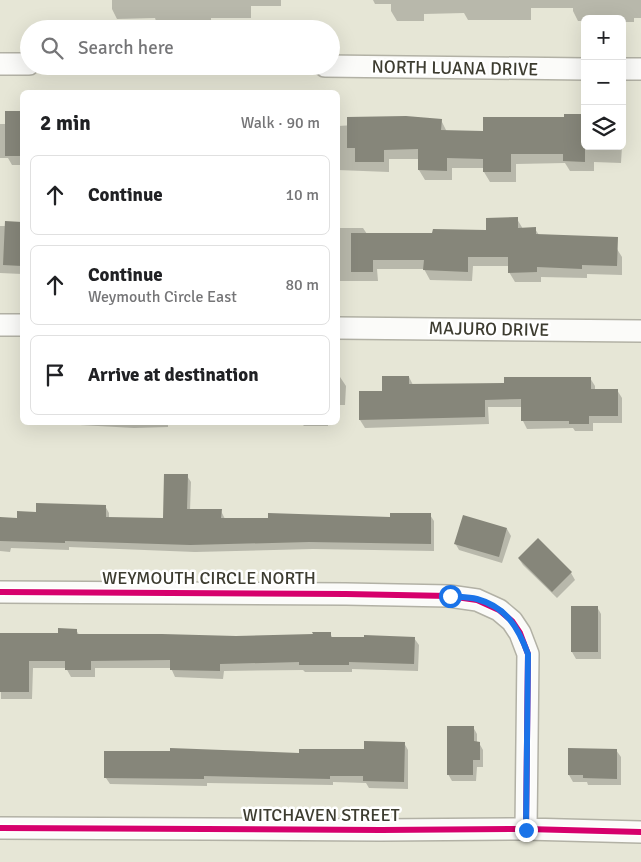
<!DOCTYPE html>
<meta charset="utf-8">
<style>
:root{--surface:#fff;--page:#f6f6f6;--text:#202124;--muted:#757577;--line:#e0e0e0}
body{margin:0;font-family:Signika,sans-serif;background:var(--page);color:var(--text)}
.controls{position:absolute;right:15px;top:15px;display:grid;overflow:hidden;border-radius:8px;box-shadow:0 5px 20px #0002}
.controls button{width:45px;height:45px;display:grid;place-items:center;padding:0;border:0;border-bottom:1px solid var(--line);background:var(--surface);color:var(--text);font:25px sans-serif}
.stop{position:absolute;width:15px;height:15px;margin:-11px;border:4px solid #1a73e8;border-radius:50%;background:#fff}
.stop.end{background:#1a73e8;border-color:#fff;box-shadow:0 1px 5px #0008}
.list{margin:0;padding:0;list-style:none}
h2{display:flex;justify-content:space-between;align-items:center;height:65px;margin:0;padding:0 20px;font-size:21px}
h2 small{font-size:16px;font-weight:400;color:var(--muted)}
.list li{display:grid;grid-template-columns:32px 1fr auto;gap:15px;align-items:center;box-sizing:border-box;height:80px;margin:0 10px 10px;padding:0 10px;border:1px solid var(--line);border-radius:8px}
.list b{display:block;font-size:19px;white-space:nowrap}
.list p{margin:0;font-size:16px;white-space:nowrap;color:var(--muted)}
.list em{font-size:16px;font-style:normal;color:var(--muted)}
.icon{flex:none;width:28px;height:28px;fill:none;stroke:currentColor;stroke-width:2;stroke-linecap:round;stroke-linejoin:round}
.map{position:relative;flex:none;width:641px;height:862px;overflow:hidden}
.search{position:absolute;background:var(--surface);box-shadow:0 5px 20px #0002;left:20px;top:20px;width:320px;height:55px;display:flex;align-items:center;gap:12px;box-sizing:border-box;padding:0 18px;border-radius:28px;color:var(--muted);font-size:19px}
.panel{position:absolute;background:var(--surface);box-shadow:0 5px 20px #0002;left:20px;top:90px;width:320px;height:335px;border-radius:8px}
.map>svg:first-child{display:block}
.shadow{fill:#0003}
.building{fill:#86867a}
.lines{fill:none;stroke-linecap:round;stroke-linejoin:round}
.minor-casing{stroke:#b2b1a5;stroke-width:24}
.minor{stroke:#fbfbf9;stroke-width:21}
.cycleway-casing{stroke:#fff;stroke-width:9}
.cycleway{stroke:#d6006c;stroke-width:6}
.route{stroke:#1a73e8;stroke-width:6}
.labels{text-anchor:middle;stroke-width:5;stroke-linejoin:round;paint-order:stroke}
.street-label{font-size:18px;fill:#3d3c30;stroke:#fff}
</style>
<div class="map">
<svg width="641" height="862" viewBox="0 0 641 862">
<rect width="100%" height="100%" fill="#e6e6d6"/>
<!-- shadow -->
<path class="shadow" d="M112,0h169v6h-30v12h-40v3h-55l-1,-3 -38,1 -5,-10z
M373,0h268v18h-7v4h-12v-3h-37v2h-7l-5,-10v-3h-42v12h-63l-4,-7 -40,1v7h-27l-6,-10v-7h-16z
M6,113h16v52h-10l-4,-7h-8v-34h6z
M441,120l6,12 138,14h37l-1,17 -27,-1v9h-24l-5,-8 -49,1v18h-26l-6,-10v-4h-32v12h-27l-6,-10v-11h-30v13l-51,-2v-44z
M517,219l6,10h12l4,6 78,14 5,8v18l-35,-1v4l-46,-1v5h-26l-6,-10v-6h-36l-1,15 -42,-1 -6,-11h-47l1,12h-40v-53h25l4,6h67l54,-2z
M7,222l15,1v51l-22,-1v-47h6z
M338,377h2l6,9 -1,19h-7z
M409,377l4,8h92l85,-7 5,8v4h22l5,8v25h-29v8h-18l-2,-3 -46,1 -4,-8 -1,-14h-34l1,17 -124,4 -5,-8 24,-28z
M79,422h89v5l-34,1 -54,-3z
M225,422h103v4h-24l-2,-2h-76z
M187,476l4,6 -1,29h31l4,8 167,-1 38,-3 4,6v30l-121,-2 -118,3 -126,-5v3l-58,-2 -1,4 -10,-1v-33l18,1 19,-6 68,-7 4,7v5l55,1z
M507,529l4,7 -9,27 -43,-13 -4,-7z
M538,540l33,33 4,7 -18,18 -34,-33 -4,-6z
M597,607l4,7v45h-25l-4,-7z
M76,630l4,6 156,1 78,-1 16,-3 3,6 81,-1 5,7 -1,26 -66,-2v3h-47l-2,-2 -79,1 -1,8 -48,-2 -4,-9h-76v9h-24l-5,-9h-33l-1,31h-31l-1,-65 59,1z
M473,727l4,7v9h2l4,7v17h-6l-1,14h-24l-4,-7z
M404,743l4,7v39l-39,-1 -3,-5 -33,-1v3l-126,-2v3l-97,-2 -4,-6 194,-24 65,-3z
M569,750h47l5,7v28h-33l-1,-3h-14l-4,-7z"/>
<!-- building -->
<path class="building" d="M5,111h17v45h-17z
M564,114h21v48l-22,-1v-7h-52v18h-28v-13l-36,-1v13l-29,-1v-21l-34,1v12h-29v-14h-8v-31l59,-1 36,3 -1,11 42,1v-14h81z
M518,217v11l18,-1v7l82,3 -1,29 -35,-1v4l-45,-2v5l-29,1v-16h-40v15l-45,-2 1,-10h-51v12h-22v-39h81l1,-4 53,1v-12z
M5,221l17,1v44l-19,-1z
M382,376h27v8l95,-1v-6h87v12h27v27h-29v8h-20v-3h-48v-22l-36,1v17l-126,3v-29h23z
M164,474h24l-1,35h35l-1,9h47v-5l122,4v-4h41v31l-122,-2 -119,3 -125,-4v2l-65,-2v-24l17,1v-7l19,1v-9l70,2v12l57,1z
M463,515l44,13 -8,29 -45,-13z
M538,538l34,34 -20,20 -34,-34z
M571,606h27v46h-27z
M58,628l19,1v5h85l74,2 77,-2 -1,-2h19v5h33v-2l51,2 -1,27 -65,-2v3h-50v-3l-79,2v7l-50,-1v-10l-79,1v9h-26v-9h-36v31h-29v-59h58z
M447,726h27v15l6,1v18h-7v15h-26z
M364,741l41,1 -1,40 -41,-1v-5h-33v3l-126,-3v3l-100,-1v-27h66v-3l129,5v-4h65z
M568,748l49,1v30l-34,-1v-3h-15z"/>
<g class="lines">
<!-- minor casing -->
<g class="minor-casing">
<path id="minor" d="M0,64h29
M325,66l260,3
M622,69h19
M0,325h22
M338,328l303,3
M0,592l346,2 103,2 28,4 22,10 13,11 8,12 8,21 -2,175
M0,828l381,2 145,-1 115,3"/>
</g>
<!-- minor -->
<use href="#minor" class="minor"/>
<!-- cycleway casing -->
<g class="cycleway-casing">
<path id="cycleway" d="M0,592l346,2 103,2 28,4 22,10 13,11 8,12 8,21 -2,175
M0,828l381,2 145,-1 115,3"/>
</g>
<!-- cycleway -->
<use href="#cycleway" class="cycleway"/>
</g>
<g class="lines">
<!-- route -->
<path class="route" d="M450,596c8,1 18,1 27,3 29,8 41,28 51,55l-2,176"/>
</g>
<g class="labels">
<!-- street labels -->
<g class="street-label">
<text transform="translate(455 68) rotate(1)" y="6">NORTH LUANA DRIVE</text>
<text transform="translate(489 329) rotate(1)" y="6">MAJURO DRIVE</text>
<text x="209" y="584">WEYMOUTH CIRCLE NORTH</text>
<text x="321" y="821">WITCHAVEN STREET</text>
</g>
</g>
</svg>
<div class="controls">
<button>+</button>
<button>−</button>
<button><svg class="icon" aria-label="layers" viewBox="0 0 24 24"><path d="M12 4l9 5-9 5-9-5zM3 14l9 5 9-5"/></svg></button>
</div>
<div class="stop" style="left:450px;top:596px"></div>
<div class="stop end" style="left:526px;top:830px"></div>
<div class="search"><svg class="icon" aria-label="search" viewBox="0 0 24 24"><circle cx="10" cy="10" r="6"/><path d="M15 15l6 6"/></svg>Search here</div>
<section class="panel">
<h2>2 min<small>Walk · 90 m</small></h2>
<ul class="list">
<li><svg class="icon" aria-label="ahead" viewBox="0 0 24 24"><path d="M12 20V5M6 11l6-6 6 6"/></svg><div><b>Continue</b></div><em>10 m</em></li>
<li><svg class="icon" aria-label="ahead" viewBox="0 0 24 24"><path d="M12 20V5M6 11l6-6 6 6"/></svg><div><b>Continue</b><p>Weymouth Circle East</p></div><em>80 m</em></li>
<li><svg class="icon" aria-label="arrive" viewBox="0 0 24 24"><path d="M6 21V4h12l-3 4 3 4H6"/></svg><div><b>Arrive at destination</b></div></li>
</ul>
</section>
</div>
